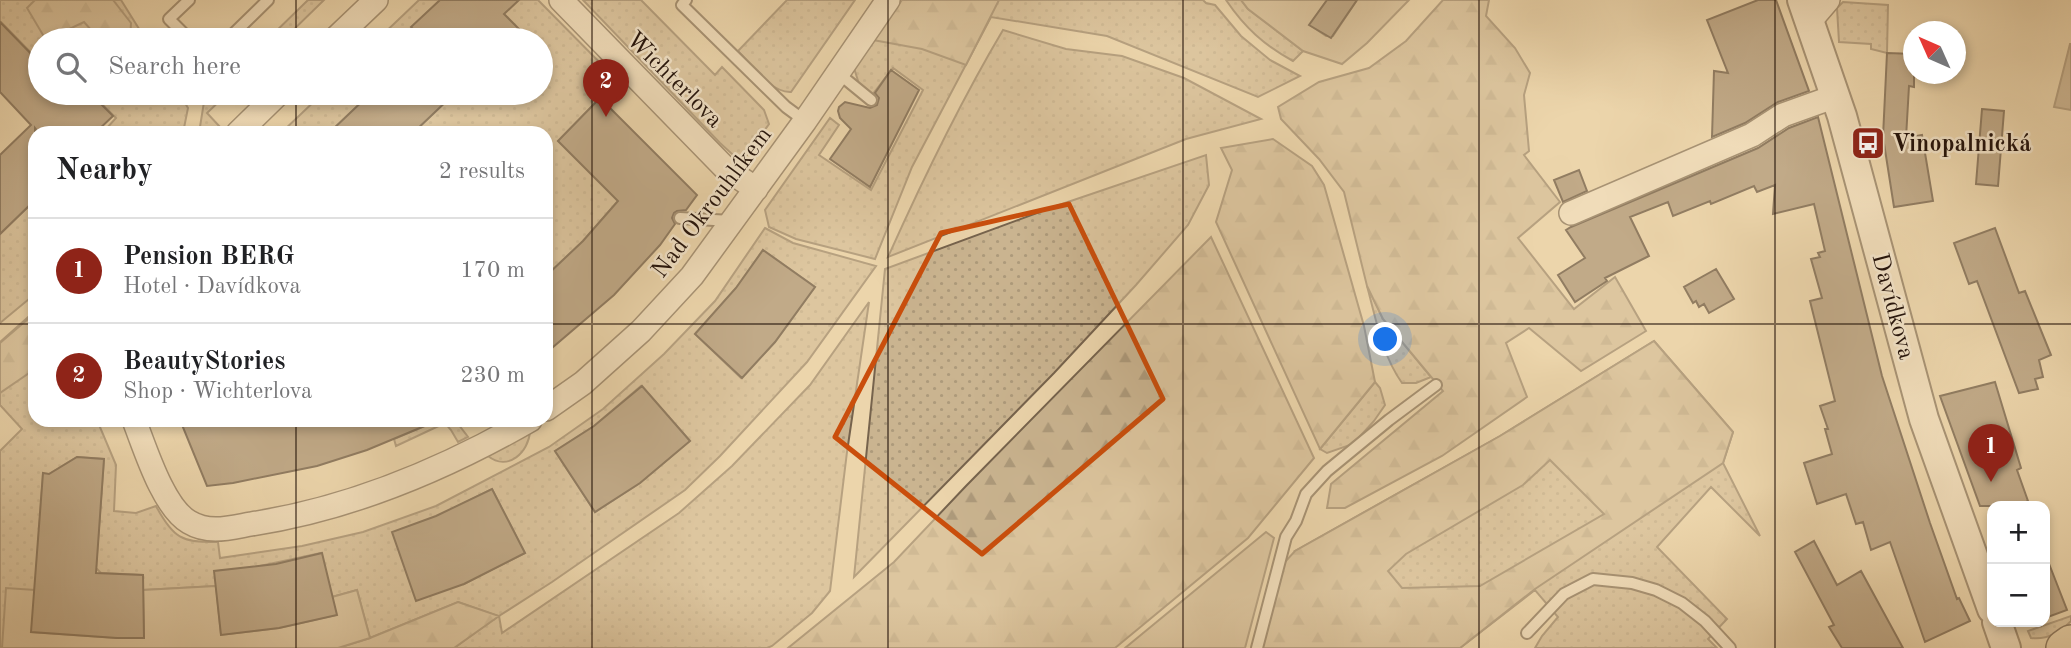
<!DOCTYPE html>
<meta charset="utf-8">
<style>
:root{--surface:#fff;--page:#f6f6f6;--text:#202124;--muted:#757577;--line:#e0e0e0;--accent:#8f2418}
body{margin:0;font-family:"Old Standard TT",serif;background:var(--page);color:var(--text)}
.controls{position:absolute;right:21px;bottom:21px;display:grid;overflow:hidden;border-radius:14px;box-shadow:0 4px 10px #0003}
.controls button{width:63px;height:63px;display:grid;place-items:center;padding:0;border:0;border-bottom:2px solid var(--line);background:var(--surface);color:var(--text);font:35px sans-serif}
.compass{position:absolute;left:1903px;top:21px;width:63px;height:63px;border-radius:50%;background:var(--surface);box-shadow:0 4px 10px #0003;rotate:315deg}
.you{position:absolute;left:1386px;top:340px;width:24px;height:24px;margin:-18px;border:5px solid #fff;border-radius:50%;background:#1a73e8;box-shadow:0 0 0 10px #1a73e833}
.badge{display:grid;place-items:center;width:46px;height:46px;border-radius:50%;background:var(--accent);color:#fff;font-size:23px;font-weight:700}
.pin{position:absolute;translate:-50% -58px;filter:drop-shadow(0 2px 4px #0008)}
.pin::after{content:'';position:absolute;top:37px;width:24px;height:21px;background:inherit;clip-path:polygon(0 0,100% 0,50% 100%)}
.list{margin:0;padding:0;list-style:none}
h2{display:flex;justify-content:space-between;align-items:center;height:91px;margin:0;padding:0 28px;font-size:30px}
h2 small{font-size:23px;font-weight:400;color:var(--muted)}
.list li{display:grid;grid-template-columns:46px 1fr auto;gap:21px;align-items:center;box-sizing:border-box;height:105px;padding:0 28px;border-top:2px solid var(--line)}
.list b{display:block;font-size:26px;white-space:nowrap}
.list p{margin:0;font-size:23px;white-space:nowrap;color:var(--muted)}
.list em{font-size:23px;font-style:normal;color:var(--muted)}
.icon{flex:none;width:38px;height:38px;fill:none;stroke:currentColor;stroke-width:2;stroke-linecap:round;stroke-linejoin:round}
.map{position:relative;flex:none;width:2071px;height:648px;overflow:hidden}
.search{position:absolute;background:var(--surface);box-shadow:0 4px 10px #0003;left:28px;top:28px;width:525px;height:77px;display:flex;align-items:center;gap:18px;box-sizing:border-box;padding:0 24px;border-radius:38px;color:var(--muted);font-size:26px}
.panel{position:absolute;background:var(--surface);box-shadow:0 4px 10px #0003;left:28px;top:126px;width:525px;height:301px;border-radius:21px}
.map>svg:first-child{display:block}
.grass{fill:url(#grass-dots);stroke:#76634d;stroke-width:2;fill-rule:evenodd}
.forest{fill:url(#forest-firs);stroke:#76634d;stroke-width:2;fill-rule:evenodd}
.garden{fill:#cab490;stroke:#76634d;stroke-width:2}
.water{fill:#a89375;stroke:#735f4a;stroke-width:2}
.building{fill:#8c775e;stroke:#23120a;stroke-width:2}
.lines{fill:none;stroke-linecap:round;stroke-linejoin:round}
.service-casing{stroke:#554332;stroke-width:14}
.minor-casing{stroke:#554332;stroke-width:26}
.tertiary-casing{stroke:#554332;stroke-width:32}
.primary-casing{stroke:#23120a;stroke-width:38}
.service{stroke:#f3e4c9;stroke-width:10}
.minor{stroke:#f3e4c9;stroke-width:23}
.tertiary{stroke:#f3e4c9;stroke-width:28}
.primary{stroke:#ecd5ac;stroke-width:35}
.marked{fill:none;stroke:#ca4e0c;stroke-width:5;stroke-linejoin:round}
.grid{fill:none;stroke:#23120a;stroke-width:2;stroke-opacity:0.55}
.labels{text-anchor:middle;stroke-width:5;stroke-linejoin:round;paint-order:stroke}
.street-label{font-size:24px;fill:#23120a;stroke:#f3e4c9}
.poi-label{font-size:24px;font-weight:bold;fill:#23120a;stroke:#f3e4c9;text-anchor:start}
</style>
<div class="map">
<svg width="2071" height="648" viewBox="0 0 2071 648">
<defs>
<pattern id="grass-dots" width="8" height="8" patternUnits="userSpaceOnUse" patternTransform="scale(1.75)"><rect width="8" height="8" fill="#cab490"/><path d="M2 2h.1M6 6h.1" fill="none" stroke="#ad9a7b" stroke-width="1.8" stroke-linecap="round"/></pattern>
<pattern id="forest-firs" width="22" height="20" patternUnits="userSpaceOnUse" patternTransform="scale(1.75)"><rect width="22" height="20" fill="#cab490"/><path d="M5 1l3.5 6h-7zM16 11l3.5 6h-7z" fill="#ad9a7b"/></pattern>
</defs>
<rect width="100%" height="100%" fill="#ecd5ac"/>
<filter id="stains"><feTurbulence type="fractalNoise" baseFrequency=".00286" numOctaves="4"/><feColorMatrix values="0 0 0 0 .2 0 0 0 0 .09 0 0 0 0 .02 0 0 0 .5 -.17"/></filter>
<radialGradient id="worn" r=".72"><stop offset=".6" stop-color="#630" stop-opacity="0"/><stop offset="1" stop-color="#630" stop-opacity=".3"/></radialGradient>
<!-- grass -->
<path class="grass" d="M0,0h121l25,40h-106v22l-40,-41z
M308,0h16l-41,40h-16z
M419,0h21l-28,27 12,13h-47z
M505,0h33l81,82 -19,16 -42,43 60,60 -35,40 -37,35v-143h-133l42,-40h86v-53h-32l10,-10 -15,-16z
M583,0h58l74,75 7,-8 42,43 5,14 -25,35 -12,-5 -12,-11z
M787,0h68l-64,92c-21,1 -39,-27 -53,-41z
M901,0h302l3,3 9,2 26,31 29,24 30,16 -42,21 -151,-61 -116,-19 -79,150 -37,92 -79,-20 -27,-12 -4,-17 65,-92 9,7 -20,30 52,35 52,-100 -30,-22 -21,27 -13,-11 -5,-16z
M1226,0h15l7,9 55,42 -10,10c-29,-16 -48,-33 -67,-61z
M1843,2l45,3 -1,48 -16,-4v-5l-32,-2 -2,-34z
M1003,30l63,19 56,7 62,22 77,41 -75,20 -298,118c35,-78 71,-153 115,-227z
M91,93h88l9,15 -5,25h-73l-4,-4 10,-11z
M213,93h15l-21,20 14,15 -5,5h-17l5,-31z
M323,93l47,1 -41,39h-48z
M1206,155l3,30 -21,40 -52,60 -82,88 -200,204 31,-308 171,-63z
M35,200v94l-35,29v-89z
M765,228l28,15 83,23 -69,96 -87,94 -35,34 -133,92 -53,34 3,17 177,-120 53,-47 78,-81 59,-83 -22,150 -17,139 -18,22 -40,33 -5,2h-313l44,-32 -40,-14 -88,36 -13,-48 -25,7 -11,-44 -61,13 -44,20 -73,4v-15l-42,-2 -5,-5 8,-109 -27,-2 -28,17h-6l-8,116 -33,58h-2v-197l22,-22 -22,-24v-63l35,-31v109h62l19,45 -2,46 22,2 20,-7c17,32 26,37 62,36l2,16 82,-12 61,-14 73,-26 113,-59 54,-38 61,-55 51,-53zM763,250l52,37 -40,55 -34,36 -46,-44 41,-46zM641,386l49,55 -50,42 -45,29 -40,-61 39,-25zM492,489l33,64 -61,31 -14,-74z
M1367,286l16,33 48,58 -15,6h-14c-20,-28 -26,-64 -35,-97z
M1654,341l79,91 -10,31 37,73 -49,-49 -54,60 70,72 -19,20 9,9h-182l7,-12 16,-19 -23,-27 -75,58 -165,-97 205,-115z
M1375,382l5,6 5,17 -11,16 -21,23 -26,9 -7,-4z
M426,420h29l13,17 -10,5 -7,-12 -6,-7 -49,23 -2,-7 33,-14z
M530,431c-1,21 -22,41 -42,25z
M2071,616v5c-11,12 -23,19 -40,17l-3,-7z"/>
<!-- forest -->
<path class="forest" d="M35,0h78l18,23 -1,17h-30l-16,-18 -38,18 -19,-32z
M902,0h97l-33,65 -44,-16 -49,-9z
M1443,0h46l-3,16 29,32 15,25 -6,22 5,56 -5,4 36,47 -42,36 56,71 41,-32 31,54 -65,40 -52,-43 -23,15 21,54 -85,59 -97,52h-18l4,-24 112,-93 -60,-72 -16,-33 -23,-94 -25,-33 -38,-40 -3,-12 41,-25 50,-14 37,-27z
M1273,139l39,27 12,19 40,141 11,56 -55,67 -104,-227 16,-52 -11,-22z
M1211,237l103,221 -66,80 -133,110h-327l106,-86 72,-76z
M35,313v56l-35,24v-50z
M1654,341l79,91 -10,31 -188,126 -75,59h-198l22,-85 11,-12 205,-115zM1550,460l54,54 -124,72 -78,2 -14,-17 18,-17 117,-69z
M458,602l41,14 -45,32h-116l32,-10z"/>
<!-- garden -->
<path class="garden" d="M1241,0h86l-17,25 16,11h7l24,-36h52l-42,43 -25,21 -39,-13 -55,-42z
M1266,532l8,6 -29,110h-120z
M216,586l5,49 58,-7 57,-13 -4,-18 25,-7 13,48 -32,10h-336l4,-60 29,2 -3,42 85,6h27l-1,-48z"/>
<!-- water -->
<path class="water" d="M2070,44h1v66l-17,-3z"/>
<!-- building -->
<path class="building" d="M440,0h79l-15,14 16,16 -11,10h-85l-13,-13z
M1327,0h30l-26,38 -22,-13z
M1758,0h18l33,91 -31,11 -33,21 -33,14 2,-66 14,2 -21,-53z
M0,22l40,41v30h50l23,23 -18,17h-56l-4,-5v72l-35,34v-79l31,-30 -31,-33z
M1887,53l27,1v33l-5,-1 -3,52 16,-3 11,66 -39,6 -11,-70z
M891,70l28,20 -49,97 -40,-28 21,-30 -11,-11 -2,-7 1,-4 6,-5 25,6 7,-3 2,-7 -4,-5z
M371,93h84l-42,40h-84z
M600,98l97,97 -11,15 -9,1 -3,2 -2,5 3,6 -15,21 -46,50 -68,58v-77l37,-35 35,-40 -60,-60z
M1982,109l22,2 -6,75 -22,-2z
M1818,117l64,259 48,147 27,76 2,-1 11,23 -45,21 -35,-100 -19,8 -8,-28 -7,2 -10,-30 -29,10 -13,-41 28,-9 -7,-25h3l-8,-23 15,-5 -25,-100 12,-3 -11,-39 9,-2 -2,-4 7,-2 -11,-47 -41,10 2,-29 -18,7 -3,-6 -43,18 -1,-3 -37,15 -5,-14 -38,15 19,39 -44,22 2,3 -32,21 -17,-27 27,-17 -19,-28 5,-3 187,-79 31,-20z
M1579,170l8,21 -24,11 -9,-22z
M1995,228l24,65 6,-2 26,64 -12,5 4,17 -8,2 3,10 -19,4 -42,-112 -8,3 -15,-41z
M763,250l52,37 -40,55 -33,36 -47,-44 41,-46z
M1716,269l18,30 -25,14 -5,-9 -5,3 -3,-6 -3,2 -9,-16z
M1995,382l26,86 -4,2 11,31 -2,1 2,4h-48l-40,-110z
M642,386l48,55 -50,42 -45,29 -40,-61 39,-25z
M180,420h259l-72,30 -50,16 -84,17 -26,3z
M77,457l27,2 -8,114 47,2 1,63h-27l-86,-6 12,-159 6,1z
M492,489l33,64 -61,31 -48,17 -24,-69 44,-16z
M1814,541l23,44 24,-14 42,77h-61l-13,-21 5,-2 -39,-73z
M322,553l15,62 -58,13 -58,7 -7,-64 62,-7z
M2046,556l21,54 -22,8v-61z"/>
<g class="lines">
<!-- service casing -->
<g class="service-casing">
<path id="service" d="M189,0l-20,19 21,21
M686,0l-4,5 104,102 19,14
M227,40l41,-40
M838,73l33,27
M680,218l51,3
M1527,633l37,-39 29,-15 39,4 24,7 26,13 23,18 25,27
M1257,648l29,-111 10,-16 10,-27 21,-23 62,-51 47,-35"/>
</g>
<!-- minor casing -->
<g class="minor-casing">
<path id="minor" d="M561,0l164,168 31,21
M1810,21l18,-21
M334,40l42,-40
M238,133l41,-40
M1571,213l181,-78 31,-20 53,-19
M546,409l37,-26 58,-52 51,-55 113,-155 83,-121
M134,420c11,28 29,87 55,102 20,12 40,6 62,2 99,-15 192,-54 279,-104"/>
</g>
<!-- tertiary casing -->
<g class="tertiary-casing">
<path id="tertiary" d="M1802,0l40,116 82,303 68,190
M1997,622l9,26"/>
</g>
<!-- primary casing -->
<g class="primary-casing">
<path id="primary" d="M2064,648l7,-5"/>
</g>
<!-- service -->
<use href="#service" class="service"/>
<!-- minor -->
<use href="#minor" class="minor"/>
<!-- tertiary -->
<use href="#tertiary" class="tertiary"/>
<!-- primary -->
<use href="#primary" class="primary"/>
</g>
<!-- marked area -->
<path d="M0 0H2071V648H0ZM1069,204l94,195 -181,155 -147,-117 106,-204z" fill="#ecd5ac" fill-opacity=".55" fill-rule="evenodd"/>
<path class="marked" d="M1069,204l94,195 -181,155 -147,-117 106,-204z"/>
<!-- grid -->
<path class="grid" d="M296,0v40M592,0v648M888,0v648M1183,0v648M1479,0v648M1775,0v648M296,93v40M0,324h35M546,324h1525M296,420v228"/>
<!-- icons -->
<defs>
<g id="bus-square" transform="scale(1.75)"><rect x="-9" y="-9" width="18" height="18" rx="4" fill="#8f2418" stroke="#f3e4c9"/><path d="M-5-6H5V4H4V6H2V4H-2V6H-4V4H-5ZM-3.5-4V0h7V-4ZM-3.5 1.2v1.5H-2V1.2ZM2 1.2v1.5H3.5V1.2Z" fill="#fff"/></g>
</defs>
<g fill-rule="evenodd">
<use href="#bus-square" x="1868" y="143"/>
</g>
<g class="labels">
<!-- street labels -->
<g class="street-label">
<text transform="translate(675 79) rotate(45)" y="8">Wichterlova</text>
<text transform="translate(711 202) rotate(-53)" y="8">Nad Okrouhlíkem</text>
<text transform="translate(1894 306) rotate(75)" y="8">Davídkova</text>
</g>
<!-- poi labels -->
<g class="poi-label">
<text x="1892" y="151">Vinopalnická</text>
</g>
</g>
<rect width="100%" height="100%" filter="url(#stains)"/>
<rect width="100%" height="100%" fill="url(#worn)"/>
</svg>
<div class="controls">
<button>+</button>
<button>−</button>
</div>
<svg class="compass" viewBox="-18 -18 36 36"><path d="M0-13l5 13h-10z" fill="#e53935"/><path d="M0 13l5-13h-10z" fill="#757577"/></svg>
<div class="you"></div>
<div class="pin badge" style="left:1991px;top:482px">1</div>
<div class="pin badge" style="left:606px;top:117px">2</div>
<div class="search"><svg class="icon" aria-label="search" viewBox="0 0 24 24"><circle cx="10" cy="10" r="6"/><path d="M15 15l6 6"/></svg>Search here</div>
<section class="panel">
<h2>Nearby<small>2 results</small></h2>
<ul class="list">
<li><span class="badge">1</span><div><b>Pension BERG</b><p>Hotel · Davídkova</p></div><em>170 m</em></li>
<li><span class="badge">2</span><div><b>BeautyStories</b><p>Shop · Wichterlova</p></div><em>230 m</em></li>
</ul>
</section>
</div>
